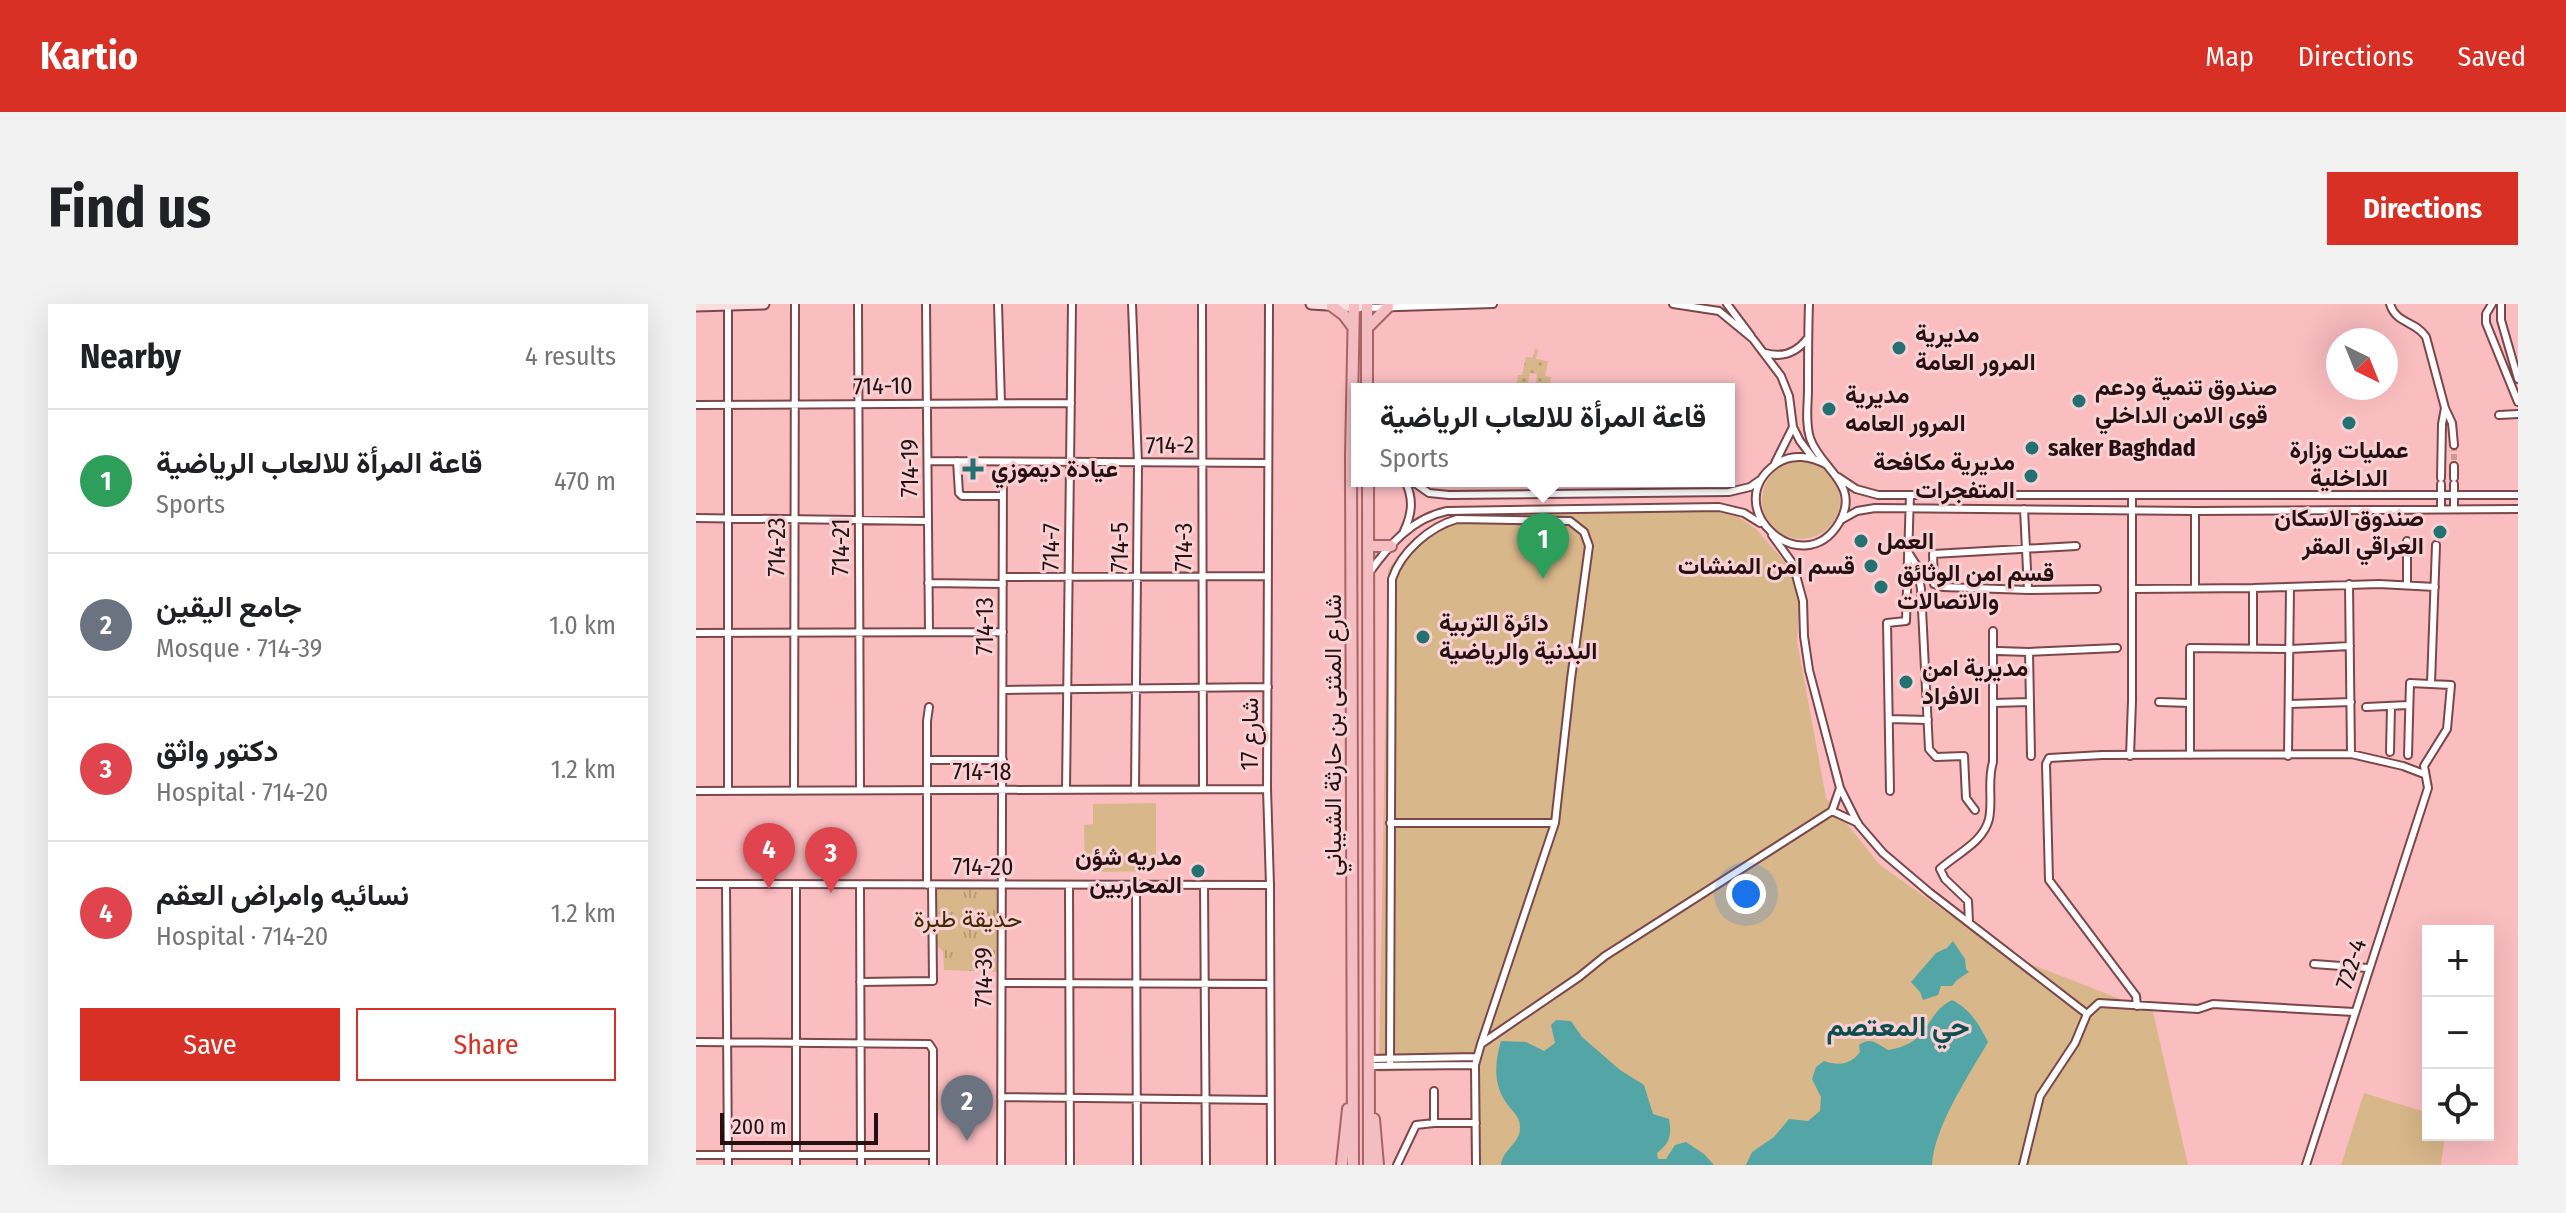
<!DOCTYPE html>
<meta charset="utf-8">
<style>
:root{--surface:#fff;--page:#f2f2f2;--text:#202124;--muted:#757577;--line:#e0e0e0;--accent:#d93025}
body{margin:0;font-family:"Fira Sans Condensed",Vazirmatn,sans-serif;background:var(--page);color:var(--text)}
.controls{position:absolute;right:24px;bottom:24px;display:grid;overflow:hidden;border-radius:0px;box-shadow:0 8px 32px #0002}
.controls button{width:72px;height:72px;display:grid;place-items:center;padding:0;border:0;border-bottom:2px solid var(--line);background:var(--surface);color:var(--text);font:40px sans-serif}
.compass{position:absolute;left:1630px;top:24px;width:72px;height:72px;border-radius:50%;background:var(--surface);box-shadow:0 8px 32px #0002;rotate:137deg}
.scale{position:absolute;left:24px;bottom:20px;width:158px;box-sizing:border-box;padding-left:8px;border:4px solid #261012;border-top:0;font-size:22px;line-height:28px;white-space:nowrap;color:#261012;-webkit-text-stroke:6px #f7d1d3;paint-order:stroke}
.you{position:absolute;left:1050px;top:590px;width:28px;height:28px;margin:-20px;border:6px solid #fff;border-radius:50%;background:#1a73e8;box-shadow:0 0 0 12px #1a73e833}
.badge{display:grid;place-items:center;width:52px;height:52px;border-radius:50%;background:var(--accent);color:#fff;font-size:26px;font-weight:700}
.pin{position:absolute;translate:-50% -66px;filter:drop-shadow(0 2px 4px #0008)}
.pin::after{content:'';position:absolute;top:42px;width:28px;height:24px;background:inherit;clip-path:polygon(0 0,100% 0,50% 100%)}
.popup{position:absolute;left:655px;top:79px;width:384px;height:104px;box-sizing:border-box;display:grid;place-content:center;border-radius:0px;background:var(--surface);filter:drop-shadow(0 2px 6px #0005);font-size:26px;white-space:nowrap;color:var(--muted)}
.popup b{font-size:30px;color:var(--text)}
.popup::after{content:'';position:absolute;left:50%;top:100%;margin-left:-16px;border:16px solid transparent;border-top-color:var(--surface)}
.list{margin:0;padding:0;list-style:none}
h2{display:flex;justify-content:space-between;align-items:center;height:104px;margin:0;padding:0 32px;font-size:34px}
h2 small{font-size:26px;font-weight:400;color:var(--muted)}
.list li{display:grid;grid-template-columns:52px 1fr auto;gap:24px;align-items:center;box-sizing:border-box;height:144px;padding:0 32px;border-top:2px solid var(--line)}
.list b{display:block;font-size:30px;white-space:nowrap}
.list p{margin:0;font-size:26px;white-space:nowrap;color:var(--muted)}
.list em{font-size:26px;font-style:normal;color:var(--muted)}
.actions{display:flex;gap:16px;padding:24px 32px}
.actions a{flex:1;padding:18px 0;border:2px solid var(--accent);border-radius:0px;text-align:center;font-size:28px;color:var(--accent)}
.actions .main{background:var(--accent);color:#fff}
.icon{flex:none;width:44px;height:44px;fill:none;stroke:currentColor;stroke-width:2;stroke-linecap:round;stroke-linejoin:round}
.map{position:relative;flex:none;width:1822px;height:861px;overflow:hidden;border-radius:0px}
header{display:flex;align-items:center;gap:48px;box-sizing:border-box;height:112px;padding:0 40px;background:var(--accent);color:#fff}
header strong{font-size:38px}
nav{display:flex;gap:44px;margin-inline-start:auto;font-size:28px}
.intro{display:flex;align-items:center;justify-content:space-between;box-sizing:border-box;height:192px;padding:0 48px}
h1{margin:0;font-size:56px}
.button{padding:20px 36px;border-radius:0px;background:var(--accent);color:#fff;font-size:28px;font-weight:700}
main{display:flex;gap:48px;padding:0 48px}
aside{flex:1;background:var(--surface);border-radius:0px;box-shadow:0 8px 32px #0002}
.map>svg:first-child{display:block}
.grass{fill:#d8b78a}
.park{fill:url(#park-tufts)}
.garden{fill:url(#garden-dots)}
.water{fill:#54a6a6}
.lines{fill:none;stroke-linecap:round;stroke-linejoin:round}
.minor-tunnel{stroke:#d09a9d;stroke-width:6;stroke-dasharray:6 3;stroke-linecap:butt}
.minor-casing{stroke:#7b474b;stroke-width:10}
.secondary-casing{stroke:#7b474b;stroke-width:13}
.primary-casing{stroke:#a66469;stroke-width:14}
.minor{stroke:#fff;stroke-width:6}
.secondary{stroke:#f9dee0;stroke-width:9}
.primary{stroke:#f3bdc1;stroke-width:10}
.poi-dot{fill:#257070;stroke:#f7d1d3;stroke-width:3}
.labels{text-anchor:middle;stroke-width:6;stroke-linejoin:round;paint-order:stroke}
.poi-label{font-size:24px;font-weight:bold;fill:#261012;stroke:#f7d1d3;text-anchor:start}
.street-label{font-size:24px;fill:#261012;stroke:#f7d1d3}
.park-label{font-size:24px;fill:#422900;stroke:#f7d1d3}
.quarter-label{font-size:28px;font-weight:bold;fill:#0e4d4d;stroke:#f7d1d3}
</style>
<header>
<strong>Kartio</strong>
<nav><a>Map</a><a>Directions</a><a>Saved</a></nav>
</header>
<div class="intro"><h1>Find us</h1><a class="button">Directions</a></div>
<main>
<aside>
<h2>Nearby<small>4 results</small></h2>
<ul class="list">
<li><span class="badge" style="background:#2e9e5b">1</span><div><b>قاعة المرأة للالعاب الرياضية</b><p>Sports</p></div><em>470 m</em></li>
<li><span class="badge" style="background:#6b7280">2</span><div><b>جامع اليقين</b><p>Mosque · 714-39</p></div><em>1.0 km</em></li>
<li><span class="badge" style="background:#e0444e">3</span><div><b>دكتور واثق</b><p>Hospital · 714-20</p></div><em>1.2 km</em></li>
<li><span class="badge" style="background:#e0444e">4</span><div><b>نسائيه وامراض العقم</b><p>Hospital · 714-20</p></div><em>1.2 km</em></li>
</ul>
<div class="actions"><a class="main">Save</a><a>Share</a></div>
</aside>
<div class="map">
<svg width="1822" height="861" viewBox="0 0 1822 861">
<defs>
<pattern id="park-tufts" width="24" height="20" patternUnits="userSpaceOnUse" patternTransform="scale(2)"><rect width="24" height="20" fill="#d8b78a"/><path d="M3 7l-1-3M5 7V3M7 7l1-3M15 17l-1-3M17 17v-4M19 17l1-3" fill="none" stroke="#b99c76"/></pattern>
<pattern id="garden-dots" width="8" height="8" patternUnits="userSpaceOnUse" patternTransform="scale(2)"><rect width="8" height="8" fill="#d8b78a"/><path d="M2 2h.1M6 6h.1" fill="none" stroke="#b99c76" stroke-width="1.8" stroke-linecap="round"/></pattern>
</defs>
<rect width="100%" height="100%" fill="#fabdc0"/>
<!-- grass -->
<path class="grass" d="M1066 196a39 39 0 1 1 78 0a39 39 0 1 1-78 0Z
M1033,207l27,18 34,39 10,32 -3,41 29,157 54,67 125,89 148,58 35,153h-717l-1,-97 -91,4 9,-502c21,-30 39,-46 75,-56z
M460,499v68l-71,1 -1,-47 9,-1v-20z
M1668,789l64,20v22h17l-4,30h-100z"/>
<!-- park -->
<path class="park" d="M243,583l57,1 3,3 -2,81 -53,-2 -1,-18 -6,-7 -2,-53z"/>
<!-- garden -->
<path class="garden" d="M839,45l3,1 -2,9 12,2 -3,15 6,1 -2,12h-14l2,-15 -7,-1 -3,16 -13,-3v-3h3l1,-8h4l4,-18 7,1z"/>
<!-- water -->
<path class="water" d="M1257,637l12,18 1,10 3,3 -12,8 -5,6h-11l-3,9 -15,5 -3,-8 -9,-10 25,-29 11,-5z
M1256,696c18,9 27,24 36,42 -19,33 -54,85 -56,123h-186l6,-13 22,-15 15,-18 19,2 12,-10 1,-14 -9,-18 4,-12 8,-6c15,5 26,4 36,-9l-1,-7c11,-9 19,-1 29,5 44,-7 34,-34 64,-50z
M860,716l15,1 11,16 38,33 24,15 9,29 16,5c3,16 1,24 -12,34l1,6h8l9,-14 11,-3 18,12 10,11h-213c1,-15 20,-22 19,-38 0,-12 -9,-16 -15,-26 -12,-19 -10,-40 -4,-60l25,1 18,9 11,-8 -4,-18z"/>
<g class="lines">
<!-- minor-tunnel -->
<path class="minor-tunnel" d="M1758,141v21"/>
<!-- minor casing -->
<g class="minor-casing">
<path id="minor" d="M162,0l2,486
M230,0l3,328
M302,0l3,99
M436,0l6,160 -3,326
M506,0l1,485
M573,0l-2,485 3,96 1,280
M977,0l46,7 34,28 28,37 8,20 4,31 7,14 13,17
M1031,0l24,32
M1113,0c-1,28 -1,57 -1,85 0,16 -3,33 2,49 10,31 52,46 29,85 -37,61 -122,-17 -63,-59 16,-11 35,-8 51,1
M1694,0c6,20 26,17 36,33l19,71 7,15 2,22
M1796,0l-6,10v9l32,79
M1805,0v16l17,59
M32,1v486
M671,4l126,-4
M1069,49c17,5 31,0 42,-14
M0,101l375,-2
M1803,111l19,-1
M232,157l340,2
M261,157l2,32 3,3h41
M1079,159l18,-36
M1142,173l18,12 22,6h640
M1745,174l1,-54 3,-16
M1758,174v-12
M716,177l17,12 20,2 280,-3 21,-5 10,-7
M1745,180v25
M1758,180v25
M1328,205l4,81
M1499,207v77
M0,214l232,3
M1145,216l16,-9 18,-3 320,3 323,-2
M708,227c8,-17 10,-32 1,-50
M1076,231l21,29 10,37 1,35 5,34 31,118 18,36 25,29 46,39 158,122 -12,29 -35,53 -17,69
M1380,242l-143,8 1,30 9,3 85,3 69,-1
M1212,248l9,14 4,23 8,160 7,8 28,-1 2,42 9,12
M673,269c20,-28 43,-55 78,-62l272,-4 25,6 16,10
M307,273l265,-1
M232,279l75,1
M1653,280l2,170
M1711,280v-43
M1557,284v61
M1437,285l120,-1 126,-4 56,3
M0,329l307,-1
M1302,347l31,1
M1735,379l5,-138
M307,386l265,-3
M1463,398l30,1
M1297,399l36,-1
M1594,400l61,-2
M1670,403l42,-2
M1193,415l39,1
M1694,448l1,-46
M1494,451v-107l100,1 60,-3
M1335,452l-2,-104 88,-4
M1434,452l2,-55v-205
M1592,452l2,-169
M231,456h76
M370,486l6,-486
M0,487l571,-2
M98,487l1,-487
M1194,487l-3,-168 19,-2 4,-126
M1136,507l26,12
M694,519h165
M0,580l574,1
M30,581l2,280
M164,581l1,280
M231,581v-164l2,-14
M373,581l1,280
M440,581l1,280
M508,581l2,280
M1273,618l-1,-21 -23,-22 -5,-10c16,-15 43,-26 49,-50 4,-19 -2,-38 4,-57v-131
M1618,660l54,4
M164,678l73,-1 -1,-96
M306,679l268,1
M1441,702l-1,-10 -87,-116 -3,-116 3,-6 53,-3 249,-1 52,12 21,8
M1391,710l12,-11 99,6 15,-5 141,8
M0,738l233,2 4,6v115
M673,755l107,-2
M673,762l106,-1
M694,762l2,-487c9,-27 37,-52 65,-60l113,2 14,11 5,14 -18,133 -16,144 -74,221
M305,793l269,3
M738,819h42
M0,851h237
M100,861v-280
M305,861l2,-703
M701,861l19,-40 18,-2v-32
M780,861l-1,-100 6,-21 98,-67 26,-21 227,-145 8,-23
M1610,861l122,-377 -4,-22 23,-37 4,-44 -41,-2 -2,72"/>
</g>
<!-- secondary casing -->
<g class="secondary-casing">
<path id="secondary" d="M615,0l48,3
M0,2l68,-2"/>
</g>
<!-- primary casing -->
<g class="primary-casing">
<path id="primary" d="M671,0v85
M636,2l12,9 9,12
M671,24l21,-21
M672,177l1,684
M672,242h23
M678,815l4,46
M646,861l6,-56
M657,861l-2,-709 3,-152"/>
</g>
<!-- minor -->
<use href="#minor" class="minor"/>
<!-- secondary -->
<use href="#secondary" class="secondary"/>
<!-- primary -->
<use href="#primary" class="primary"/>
</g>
<!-- markers -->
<g class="poi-dot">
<circle cx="1203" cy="44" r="8"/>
<circle cx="1383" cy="97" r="8"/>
<circle cx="1133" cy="105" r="8"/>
<circle cx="1653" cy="119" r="8"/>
<circle cx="1336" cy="144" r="8"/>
<path d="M273 153h8v8h8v8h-8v8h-8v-8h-8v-8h8z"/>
<circle cx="1335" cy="172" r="8"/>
<circle cx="1744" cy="228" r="8"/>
<circle cx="1165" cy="237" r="8"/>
<circle cx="1175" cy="262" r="8"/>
<circle cx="1185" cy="283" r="8"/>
<circle cx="727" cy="333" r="8"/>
<circle cx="1210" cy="378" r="8"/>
<circle cx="502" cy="567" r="8"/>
</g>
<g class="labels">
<!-- poi labels -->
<g class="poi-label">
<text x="1219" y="38">مديرية<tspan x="1219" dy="28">المرور العامة</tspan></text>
<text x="1399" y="91">صندوق تنمية ودعم<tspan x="1399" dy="28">قوى الامن الداخلي</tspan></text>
<text x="1149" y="99">مديرية<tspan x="1149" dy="28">المرور العامه</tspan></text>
<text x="1352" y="152">saker Baghdad</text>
<text x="1653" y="154" text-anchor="middle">عمليات وزارة<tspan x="1653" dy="28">الداخلية</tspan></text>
<text x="1319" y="166" text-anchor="end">مديرية مكافحة<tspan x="1319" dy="28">المتفجرات</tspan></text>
<text x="295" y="173">عيادة ديموزي</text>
<text x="1728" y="222" text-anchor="end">صندوق الاسكان<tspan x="1728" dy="28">العراقي المقر</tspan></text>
<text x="1181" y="245">العمل</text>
<text x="1159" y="270" text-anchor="end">قسم امن المنشات</text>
<text x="1201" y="277">قسم امن الوثائق<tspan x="1201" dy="28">والاتصالات</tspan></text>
<text x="743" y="327">دائرة التربية<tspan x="743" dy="28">البدنية والرياضية</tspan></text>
<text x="1226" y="372">مديرية امن<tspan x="1226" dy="28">الافراد</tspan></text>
<text x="486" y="561" text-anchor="end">مدريه شؤن<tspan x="486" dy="28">المحاربين</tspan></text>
</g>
<!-- street labels -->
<g class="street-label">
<text transform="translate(187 82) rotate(-1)" y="8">714-10</text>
<text transform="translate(474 141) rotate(-1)" y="8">714-2</text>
<text transform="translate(214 164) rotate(-90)" y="8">714-19</text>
<text transform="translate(81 243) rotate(-90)" y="8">714-23</text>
<text transform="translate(145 243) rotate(-90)" y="8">714-21</text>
<text transform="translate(355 243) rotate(-89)" y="8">714-7</text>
<text transform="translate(424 243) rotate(-90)" y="8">714-5</text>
<text transform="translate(488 243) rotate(-90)" y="8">714-3</text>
<text transform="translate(289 322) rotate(-90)" y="8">714-13</text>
<text transform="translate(554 430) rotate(-90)" y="8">شارع 17</text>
<text transform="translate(637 431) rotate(-90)" y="8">شارع المثنى بن حارثة الشيباني</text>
<text x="286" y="476">714-18</text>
<text x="287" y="571">714-20</text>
<text transform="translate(1655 660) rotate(-72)" y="8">722-4</text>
<text transform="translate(288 673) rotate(-90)" y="8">714-39</text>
</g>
<!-- park labels -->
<g class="park-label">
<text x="272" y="623">حديقة طبرة</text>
</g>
<!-- quarter labels -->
<g class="quarter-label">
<text x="1202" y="732">حي المعتصم</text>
</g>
</g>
</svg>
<div class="controls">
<button>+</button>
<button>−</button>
<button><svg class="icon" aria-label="locate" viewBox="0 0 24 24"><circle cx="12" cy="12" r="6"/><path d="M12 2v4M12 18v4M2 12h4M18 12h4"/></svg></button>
</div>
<svg class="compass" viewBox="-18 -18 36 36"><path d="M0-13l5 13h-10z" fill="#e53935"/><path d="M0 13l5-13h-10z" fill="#757577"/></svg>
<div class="scale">200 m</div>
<div class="you"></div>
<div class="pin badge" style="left:847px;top:275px;background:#2e9e5b">1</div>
<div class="popup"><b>قاعة المرأة للالعاب الرياضية</b>Sports</div>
<div class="pin badge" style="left:271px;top:837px;background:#6b7280">2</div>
<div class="pin badge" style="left:135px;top:589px;background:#e0444e">3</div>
<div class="pin badge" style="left:73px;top:585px;background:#e0444e">4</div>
</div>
</main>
